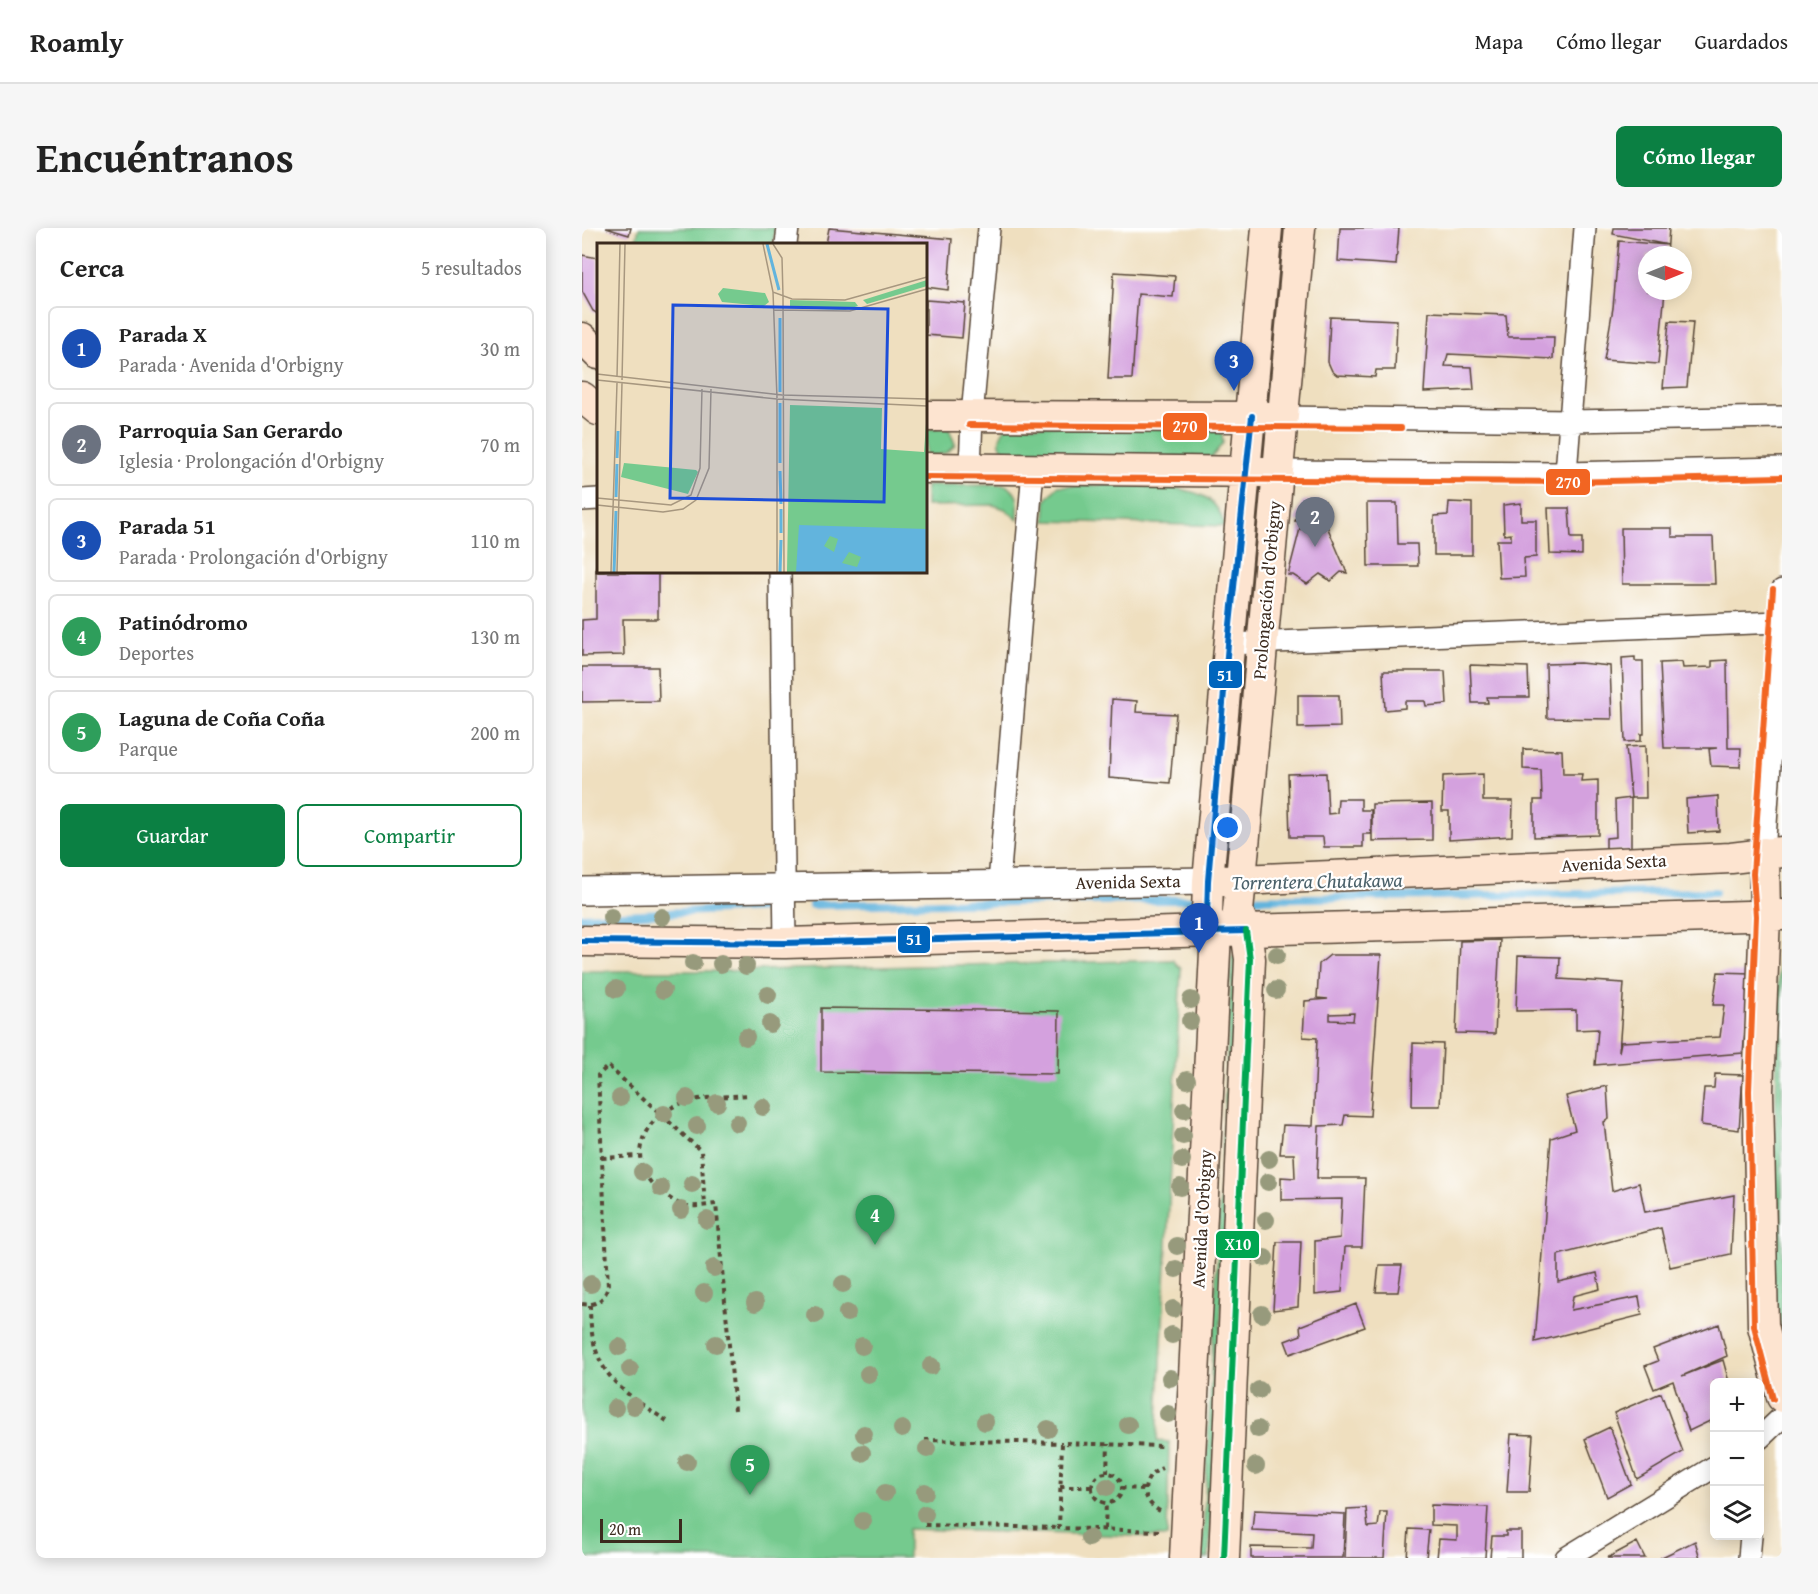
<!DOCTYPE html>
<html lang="es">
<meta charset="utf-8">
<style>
:root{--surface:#fff;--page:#f6f6f6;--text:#222;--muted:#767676;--line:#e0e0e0;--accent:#0b8043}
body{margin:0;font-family:"Gentium Book Plus",serif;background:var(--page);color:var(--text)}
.controls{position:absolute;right:18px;bottom:18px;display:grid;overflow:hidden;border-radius:9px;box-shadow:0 3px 15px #0003}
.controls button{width:54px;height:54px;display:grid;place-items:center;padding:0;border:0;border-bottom:2px solid var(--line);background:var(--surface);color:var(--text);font:30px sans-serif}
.compass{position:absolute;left:1056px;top:18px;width:54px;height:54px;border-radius:50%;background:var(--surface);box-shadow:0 3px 15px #0003;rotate:89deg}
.scale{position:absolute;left:18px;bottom:15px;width:82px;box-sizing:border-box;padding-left:6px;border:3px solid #3b2a1e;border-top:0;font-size:16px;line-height:21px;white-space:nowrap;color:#3b2a1e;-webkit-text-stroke:4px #fff;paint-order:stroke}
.you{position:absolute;left:646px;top:600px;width:21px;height:21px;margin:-15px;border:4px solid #fff;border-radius:50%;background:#1a73e8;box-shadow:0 0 0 9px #1a73e833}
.badge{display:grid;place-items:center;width:39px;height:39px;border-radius:50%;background:var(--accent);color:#fff;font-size:20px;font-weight:700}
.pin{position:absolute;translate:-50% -50px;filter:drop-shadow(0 2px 3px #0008)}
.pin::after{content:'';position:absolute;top:32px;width:21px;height:18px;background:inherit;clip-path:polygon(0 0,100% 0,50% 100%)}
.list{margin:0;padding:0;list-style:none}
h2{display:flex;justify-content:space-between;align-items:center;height:78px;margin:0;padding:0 24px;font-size:26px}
h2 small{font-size:20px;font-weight:400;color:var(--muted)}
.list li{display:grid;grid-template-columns:39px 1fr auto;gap:18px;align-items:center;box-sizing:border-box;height:84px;margin:0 12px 12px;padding:0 12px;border:2px solid var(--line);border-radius:9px}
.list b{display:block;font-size:22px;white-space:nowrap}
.list p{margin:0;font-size:20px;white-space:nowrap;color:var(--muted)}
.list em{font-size:20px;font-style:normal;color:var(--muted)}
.actions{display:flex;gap:12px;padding:18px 24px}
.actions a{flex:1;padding:14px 0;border:2px solid var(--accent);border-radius:9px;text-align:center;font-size:21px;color:var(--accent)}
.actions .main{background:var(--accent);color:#fff}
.icon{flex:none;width:33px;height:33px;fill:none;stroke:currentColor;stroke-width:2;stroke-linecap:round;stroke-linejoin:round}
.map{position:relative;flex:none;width:1200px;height:1330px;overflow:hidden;border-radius:9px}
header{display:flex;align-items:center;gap:36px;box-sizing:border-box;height:84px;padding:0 30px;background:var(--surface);border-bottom:2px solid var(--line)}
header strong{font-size:28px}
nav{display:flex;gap:33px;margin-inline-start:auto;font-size:21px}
.intro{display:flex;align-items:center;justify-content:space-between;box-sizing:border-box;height:144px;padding:0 36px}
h1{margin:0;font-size:42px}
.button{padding:15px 27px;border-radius:9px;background:var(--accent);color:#fff;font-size:21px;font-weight:700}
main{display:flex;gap:36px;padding:0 36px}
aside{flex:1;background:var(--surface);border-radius:9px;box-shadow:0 3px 15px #0003}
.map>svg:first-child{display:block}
.green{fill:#75ca8e;stroke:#587a56;stroke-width:1.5}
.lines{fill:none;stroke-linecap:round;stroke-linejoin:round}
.stream{stroke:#62b4dd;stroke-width:8}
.building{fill:#d4a1de;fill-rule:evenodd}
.minor-casing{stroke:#564536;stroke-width:24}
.tertiary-casing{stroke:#564536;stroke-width:30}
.secondary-casing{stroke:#564536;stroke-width:33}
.path{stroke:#564536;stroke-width:4;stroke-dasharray:4.5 4.5;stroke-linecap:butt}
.minor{stroke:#fff;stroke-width:21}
.tertiary{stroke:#fff;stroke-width:27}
.secondary{stroke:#fde4d0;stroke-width:30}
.bus-1-casing{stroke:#fff;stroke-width:10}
.bus-2-casing{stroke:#fff;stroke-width:10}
.bus-3-casing{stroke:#fff;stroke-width:10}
.bus-1{stroke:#0065bd;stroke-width:6}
.bus-2{stroke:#f26522;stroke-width:6}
.bus-3{stroke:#00a651;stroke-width:6}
.tree{fill:#979a7c}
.labels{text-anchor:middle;stroke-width:4.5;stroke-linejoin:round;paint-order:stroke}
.street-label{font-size:18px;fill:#3b2a1e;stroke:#fff}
.water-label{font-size:20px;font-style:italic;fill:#4b616a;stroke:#fff}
.inset-river{fill:none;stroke:#62b4dd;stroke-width:3}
.inset-road{fill:none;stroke:#a7977f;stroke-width:1.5}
.view{fill:#1d4ed8;fill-opacity:0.15;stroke:#1d4ed8;stroke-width:3}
.inset-edge{fill:none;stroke:#3b2a1e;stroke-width:3}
.line-badge{stroke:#fff;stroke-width:2}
.badge-label{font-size:16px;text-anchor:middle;font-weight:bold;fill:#fff}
</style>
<header>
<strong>Roamly</strong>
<nav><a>Mapa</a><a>Cómo llegar</a><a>Guardados</a></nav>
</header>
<div class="intro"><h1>Encuéntranos</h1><a class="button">Cómo llegar</a></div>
<main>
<aside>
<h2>Cerca<small>5 resultados</small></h2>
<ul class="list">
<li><span class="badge" style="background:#1a4fb4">1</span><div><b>Parada X</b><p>Parada · Avenida d'Orbigny</p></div><em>30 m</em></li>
<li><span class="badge" style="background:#6b7280">2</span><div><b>Parroquia San Gerardo</b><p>Iglesia · Prolongación d'Orbigny</p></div><em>70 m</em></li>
<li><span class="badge" style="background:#1a4fb4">3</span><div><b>Parada 51</b><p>Parada · Prolongación d'Orbigny</p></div><em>110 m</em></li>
<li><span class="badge" style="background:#2e9e5b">4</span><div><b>Patinódromo</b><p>Deportes</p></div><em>130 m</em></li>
<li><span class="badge" style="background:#2e9e5b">5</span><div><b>Laguna de Coña Coña</b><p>Parque</p></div><em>200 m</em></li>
</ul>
<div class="actions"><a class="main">Guardar</a><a>Compartir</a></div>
</aside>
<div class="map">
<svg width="1200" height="1330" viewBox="0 0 1200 1330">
<rect width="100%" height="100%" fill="#fff"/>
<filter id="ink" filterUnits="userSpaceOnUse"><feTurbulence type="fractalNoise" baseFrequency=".0167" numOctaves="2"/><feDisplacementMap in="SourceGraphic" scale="12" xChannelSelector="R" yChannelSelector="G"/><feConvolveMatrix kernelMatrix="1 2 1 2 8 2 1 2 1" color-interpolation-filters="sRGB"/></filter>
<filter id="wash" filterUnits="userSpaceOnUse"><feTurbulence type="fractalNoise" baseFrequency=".008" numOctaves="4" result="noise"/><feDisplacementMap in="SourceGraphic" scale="24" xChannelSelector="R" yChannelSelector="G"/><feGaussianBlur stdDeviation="1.35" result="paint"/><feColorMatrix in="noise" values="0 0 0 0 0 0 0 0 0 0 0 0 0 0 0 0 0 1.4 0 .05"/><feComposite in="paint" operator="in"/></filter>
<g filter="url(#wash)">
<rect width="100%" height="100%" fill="#efdfbf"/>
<!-- green -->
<path class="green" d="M57,0h136l-2,16h-138z
M426,197l206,2 8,7 1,9 -11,14 -202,-1c-14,-10 -13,-19 -2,-31z
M344,201h23l6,15c-8,12 -16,11 -29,11z
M423,257c16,8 13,19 13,35l-13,-11 -12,-4 -67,1v-20z
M476,258c37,0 116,-6 147,11 11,6 16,17 20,29l-180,-5 1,-21z
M1197,725h3v378l-10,-38z
M657,727l-30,603h-7l30,-602z
M591,732l8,9 -24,472 12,1 -2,95 -259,-8v29h-326v-587h134z"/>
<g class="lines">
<!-- stream -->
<path class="stream" d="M230,677l903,-13
M0,689l183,-9"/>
</g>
<g id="blocks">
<!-- building -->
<path class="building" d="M24,0h25l-2,7z
M247,0l123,11 -4,51 -22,-3v-43h-100z
M758,0h59l-3,37 -58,-4z
M1032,0h55l-2,27h-20v36h18l-7,73 -54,-4 9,-52 6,-67 49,4 -55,-11z
M0,27l16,3v56l-5,-3 -11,-20z
M532,44l61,4 -2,21 -35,-3 -6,85h-24z
M344,72l39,3 -3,35 -36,-3z
M847,84l77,3 2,22h46l-1,22 -105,-5 -3,12 27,1 2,23 -50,2z
M748,89l67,3 -2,50h-19l-1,7 -38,-2 -5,-4 -4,-9z
M1087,93l24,1 -6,65 -24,1z
M721,273h22l4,19 -5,-1 23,54 -6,-1 -10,9 -11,-7 -13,10 -14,-9h-5l14,-54h-7z
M867,274l23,1v52h-38v-39l14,-1z
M785,275h30l1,41h19l1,22h-50z
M939,275v17h15v37l-12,1 1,19 -26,1 -2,-38h14v-6l-7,1 -1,-30z
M966,280h21l2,30h11v17l-32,-1z
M1039,300h51v9h41l2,47h-93z
M14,339h2v5h60v47h-35l1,36 -42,1v-36l14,-1z
M1053,429v4h8l1,73h-3v7l-16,1 -3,-84z
M1145,432l1,88h13l-1,19 -29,-1 -2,-17 8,-1h-53l-4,-85 22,-1 1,6 29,-1v-6z
M998,435l30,3 2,53 -65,-1 -1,-54z
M888,437l58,2 1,30h-42l1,6h-16z
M0,439h76l1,34 -77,1z
M801,443h62l2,33 -21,2 -1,-5h-20v7l-20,2z
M716,467h41l1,32 -42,1z
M530,471l25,2 -1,11 40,2 -6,69 -61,-5z
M1063,518l1,52h-15l-5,-51z
M941,521l39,1 1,24h19l-1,7 17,-1v55l-64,2v-37h8l-1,-30 -18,-1z
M744,545l2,41 9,-1 1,-14h23v11h10v24h-8v13h-39l-1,-10h-33l-2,-63z
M901,546v27h30l-1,35 -63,4v-29h-7l1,-35z
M1136,568l1,35 -31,2 -2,-34z
M1049,570v53h-25v-13l10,-1 -1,-37z
M850,575v37l-60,1v-37z
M918,712l-5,94 -39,-1 4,-92z
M748,727h51l-11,161 -25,-1 -2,10 -24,1 -2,52h48l-3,69h-17l-3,45 -27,3v-54l25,-3 2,-39 -61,1v-23l14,1 -1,-24h-14l3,-29 30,1 4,-88 -14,-1 2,-36 23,-2 -11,-1 2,-34zM772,785l-1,8 -23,-1v-6z
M936,728l42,1 -1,22 65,4 -5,69 2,-10 99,-5 4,-32h-11l5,-33 33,1 -8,80 -148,12 3,-36 -22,1v-20l-60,1z
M239,780l238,3 -1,63 -237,-2z
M831,815l30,1 -3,62h-28z
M1133,846l28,1 -4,55 -38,-5 3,-37h10z
M1025,858l2,33 -5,3 8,69 27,-8 6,29 89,-17 -3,59 -61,13 -9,-39 -103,27v27l39,-9 3,16 -27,7 -2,14 68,-13 3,18 -107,27 16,-204 24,-8 -9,-34z
M695,1014h24l-3,65 -25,3z
M797,1037h23l-4,27h-22z
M774,1076l9,23 -75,27 -5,-13 16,-6 -1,-9z
M1137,1096l8,32 -45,20 41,-16 6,22h-15v37l-25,12 -16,-50 -19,8 -9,-23 13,-5 -5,-12z
M1079,1165l22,59 -46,27 -23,-66z
M1028,1199l21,57 -24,13 -22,-58z
M929,1206l22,1 -4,57h-22z
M849,1277l57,2 -3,51h-48l2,-19 18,1v-14l-26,-1z
M784,1280l2,19 10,-1 2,-14h7l-3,46h-39l2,-49z
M672,1282l91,4 -2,44h-92v-11l60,1 1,-15 -60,-3z
M827,1301l20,1 -3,28h-19z
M924,1303h15v27h-31l2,-22h14z
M1113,1313l5,17h-40z
M1055,1314l8,16h-38z"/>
</g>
</g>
<g filter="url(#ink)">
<use href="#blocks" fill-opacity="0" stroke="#564536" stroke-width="1.5"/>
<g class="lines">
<!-- minor casing -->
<g class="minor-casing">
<path id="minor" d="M204,16l2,-16
M700,189l288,4 212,-4
M388,241l2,-53 17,-188
M696,243l288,2 216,-5
M984,245l19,-245
M0,272l16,-1
M198,344l5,371
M646,416l551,-22
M1182,625l18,-263
M417,655l34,-414
M1178,1210l22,-21
M984,1330l148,-91
M1167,1330l2,-22"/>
</g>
<!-- tertiary casing -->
<g class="tertiary-casing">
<path id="tertiary" d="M0,663l626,-10"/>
</g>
<!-- secondary casing -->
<g class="secondary-casing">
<path id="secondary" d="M0,110l16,16
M0,169l16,13
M344,188l344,1
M344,240l338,4
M1182,625l1,63 -7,175 5,235 19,71
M638,653l511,-23 51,-6
M0,713l203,2 997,-28
M603,1330l31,-626 -9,-17 1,-34 59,-653
M642,1330l26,-599 -4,-28 -8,-19 62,-684"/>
</g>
<!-- path -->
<path class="path" d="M20,930l37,-2
M0,1076c14,2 22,-4 26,-17l-10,-212 10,-9 93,85 4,54
M8,1077c0,66 26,83 77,116
M153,1182l-19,-206c-9,1 -19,3 -28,2 -7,0 -18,-7 -24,-12 -39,-26 -27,-72 13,-89 22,-9 50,-8 73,-10
M343,1212l137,3
M525,1245l1,-29
M510 1260a15 15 0 1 1 30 0a15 15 0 1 1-30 0Z
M478,1259h32
M539,1260l23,1
M578,1283c-21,-11 -19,-34 2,-43
M343,1297l134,3
M523,1301l1,-27
M577,1303l-100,-3 3,-85 100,3"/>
<!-- minor -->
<use href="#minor" class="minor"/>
<!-- tertiary -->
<use href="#tertiary" class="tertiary"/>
<!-- secondary -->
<use href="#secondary" class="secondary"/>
<!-- bus-1 casing -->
<g class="bus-1-casing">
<path id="bus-1" d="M634,704l-9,-17 1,-34 20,-237 24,-228
M0,713l203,2 461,-12"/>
</g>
<!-- bus-2 casing -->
<g class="bus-2-casing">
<path id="bus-2" d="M387,197l432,3
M344,249l640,5 216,-5
M1191,361l-20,285 3,42 -7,175 5,235 19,73"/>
</g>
<!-- bus-3 casing -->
<g class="bus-3-casing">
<path id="bus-3" d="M642,1330l26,-599 -4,-28"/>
</g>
<!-- bus-1 -->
<use href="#bus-1" class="bus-1"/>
<!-- bus-2 -->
<use href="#bus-2" class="bus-2"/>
<!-- bus-3 -->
<use href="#bus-3" class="bus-3"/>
</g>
<!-- trees -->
<g class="tree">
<circle cx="29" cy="689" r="9"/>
<circle cx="80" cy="689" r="9"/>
<circle cx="695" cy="727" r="9"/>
<circle cx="111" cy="735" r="9"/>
<circle cx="139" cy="736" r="9"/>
<circle cx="164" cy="738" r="9"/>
<circle cx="34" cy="761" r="9"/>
<circle cx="81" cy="762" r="9"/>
<circle cx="694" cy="762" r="9"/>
<circle cx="186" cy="767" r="9"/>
<circle cx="609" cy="772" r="9"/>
<circle cx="608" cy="793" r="9"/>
<circle cx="188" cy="796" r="9"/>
<circle cx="164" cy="809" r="9"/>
<circle cx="605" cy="852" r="9"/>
<circle cx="38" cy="870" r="9"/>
<circle cx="105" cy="870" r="9"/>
<circle cx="135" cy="875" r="9"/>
<circle cx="181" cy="879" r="9"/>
<circle cx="602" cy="882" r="9"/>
<circle cx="82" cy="886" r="9"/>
<circle cx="155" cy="895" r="9"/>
<circle cx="115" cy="898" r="9"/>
<circle cx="601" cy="908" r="9"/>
<circle cx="687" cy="931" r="9"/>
<circle cx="600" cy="932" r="9"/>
<circle cx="60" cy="944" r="9"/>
<circle cx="686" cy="954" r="9"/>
<circle cx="110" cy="956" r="9"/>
<circle cx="598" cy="959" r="9"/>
<circle cx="79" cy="960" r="9"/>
<circle cx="99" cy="982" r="9"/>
<circle cx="125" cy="992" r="9"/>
<circle cx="684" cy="992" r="9"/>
<circle cx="595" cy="1018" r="9"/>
<circle cx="683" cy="1030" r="9"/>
<circle cx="132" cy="1040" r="9"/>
<circle cx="594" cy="1041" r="9"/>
<circle cx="9" cy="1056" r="9"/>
<circle cx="261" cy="1056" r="9"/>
<circle cx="122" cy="1065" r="9"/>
<circle cx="173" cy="1075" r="9"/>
<circle cx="591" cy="1081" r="9"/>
<circle cx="265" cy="1085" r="9"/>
<circle cx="680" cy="1086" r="9"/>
<circle cx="233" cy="1087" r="9"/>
<circle cx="590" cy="1107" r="9"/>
<circle cx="134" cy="1116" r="9"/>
<circle cx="280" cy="1118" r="9"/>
<circle cx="37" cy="1119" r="9"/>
<circle cx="349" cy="1138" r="9"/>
<circle cx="48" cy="1141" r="9"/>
<circle cx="286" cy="1146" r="9"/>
<circle cx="588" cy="1150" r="9"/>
<circle cx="677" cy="1162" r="9"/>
<circle cx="52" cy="1178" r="9"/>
<circle cx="33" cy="1180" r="9"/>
<circle cx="586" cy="1186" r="9"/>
<circle cx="403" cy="1194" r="9"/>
<circle cx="546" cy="1197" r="9"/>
<circle cx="320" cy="1201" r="9"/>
<circle cx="466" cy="1201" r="9"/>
<circle cx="676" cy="1201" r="9"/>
<circle cx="282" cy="1206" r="9"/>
<circle cx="345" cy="1221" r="9"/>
<circle cx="280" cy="1225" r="9"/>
<circle cx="105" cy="1234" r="9"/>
<circle cx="674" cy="1238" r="9"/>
<circle cx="525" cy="1259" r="9"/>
<circle cx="343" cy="1264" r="9"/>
<circle cx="303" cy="1265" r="9"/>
<circle cx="343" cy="1286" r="9"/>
<circle cx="281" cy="1293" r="9"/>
<circle cx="507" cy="1310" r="9"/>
</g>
</g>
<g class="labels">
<!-- street labels -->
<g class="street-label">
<text transform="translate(685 362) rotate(-85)" y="6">Prolongación d'Orbigny</text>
<text transform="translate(1032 635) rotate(-3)" y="6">Avenida Sexta</text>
<text transform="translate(546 654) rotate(-1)" y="6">Avenida Sexta</text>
<text transform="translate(620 991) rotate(-87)" y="6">Avenida d'Orbigny</text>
</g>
<!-- water labels -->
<g class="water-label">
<text transform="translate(735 653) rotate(-1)" y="7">Torrentera Chutakawa</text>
</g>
</g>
<!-- overview -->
<g transform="translate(15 15)">
<rect width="330" height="330" fill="#efdfbf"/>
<path d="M330,37v6l-60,18 -4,-4zM126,45l42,5 4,9 -5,4 -42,-4 -4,-8zM193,57l65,2 3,4 -13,4 -55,-2zM193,162l92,3 -1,41 43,3 3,-43v163h-140zM27,220l72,7 2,2 -10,22 -67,-17z" fill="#75ca8e"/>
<path d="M202,282l128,4v43h-131zM233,293l8,3 -4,13 -10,-6zM252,309l12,5 -4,10 -15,-4z" fill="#62b4dd" fill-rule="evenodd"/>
<path class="inset-river" d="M170,1l12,46M183,75v74M20,215l1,-27M183,220v-60M183,228l1,33M19,254l1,-33M184,266v24M17,329l2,-61M183,329l1,-32"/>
<path class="inset-road" d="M166,1l10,48M176,1l9,14 1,38M186,53l1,276M177,67l76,1 77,-22M0,131l185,21 145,4M20,134l3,-133M0,137l180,19 150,7M25,137l3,-136M180,155l-4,-106 19,7 53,1 82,-23M0,255l74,7 20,-10 9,-27 2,-79M0,262l66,7 20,-3 13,-9 13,-32 2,-79M14,329l6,-189M20,329l5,-189M180,329v-173"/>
<path class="view" d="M76,62l215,4 -4,193 -214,-4z"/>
<rect width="330" height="330" class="inset-edge"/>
</g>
<g class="line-badge">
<rect x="580" y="184" width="46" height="29" rx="6" fill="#f26522"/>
<rect x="963" y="240" width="46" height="28" rx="6" fill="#f26522"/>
<rect x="626" y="432" width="35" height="29" rx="6" fill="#0065bd"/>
<rect x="315" y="697" width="34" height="29" rx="6" fill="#0065bd"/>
<rect x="633" y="1002" width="45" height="29" rx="6" fill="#00a651"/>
</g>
<g class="badge-label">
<text x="603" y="204">270</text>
<text x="986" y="260">270</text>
<text x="643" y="453">51</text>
<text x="332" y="717">51</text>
<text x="656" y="1022">X10</text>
</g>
</svg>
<div class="controls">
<button>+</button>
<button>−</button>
<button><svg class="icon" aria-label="layers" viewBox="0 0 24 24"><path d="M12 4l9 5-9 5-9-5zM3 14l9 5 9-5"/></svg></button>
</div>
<svg class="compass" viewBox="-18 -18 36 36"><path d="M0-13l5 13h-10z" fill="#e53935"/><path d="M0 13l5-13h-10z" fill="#767676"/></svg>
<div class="scale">20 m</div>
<div class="you"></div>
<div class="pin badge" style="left:617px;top:725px;background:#1a4fb4">1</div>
<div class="pin badge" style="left:733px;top:319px;background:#6b7280">2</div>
<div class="pin badge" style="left:652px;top:163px;background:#1a4fb4">3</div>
<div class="pin badge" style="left:293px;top:1017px;background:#2e9e5b">4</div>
<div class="pin badge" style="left:168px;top:1267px;background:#2e9e5b">5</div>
</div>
</main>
